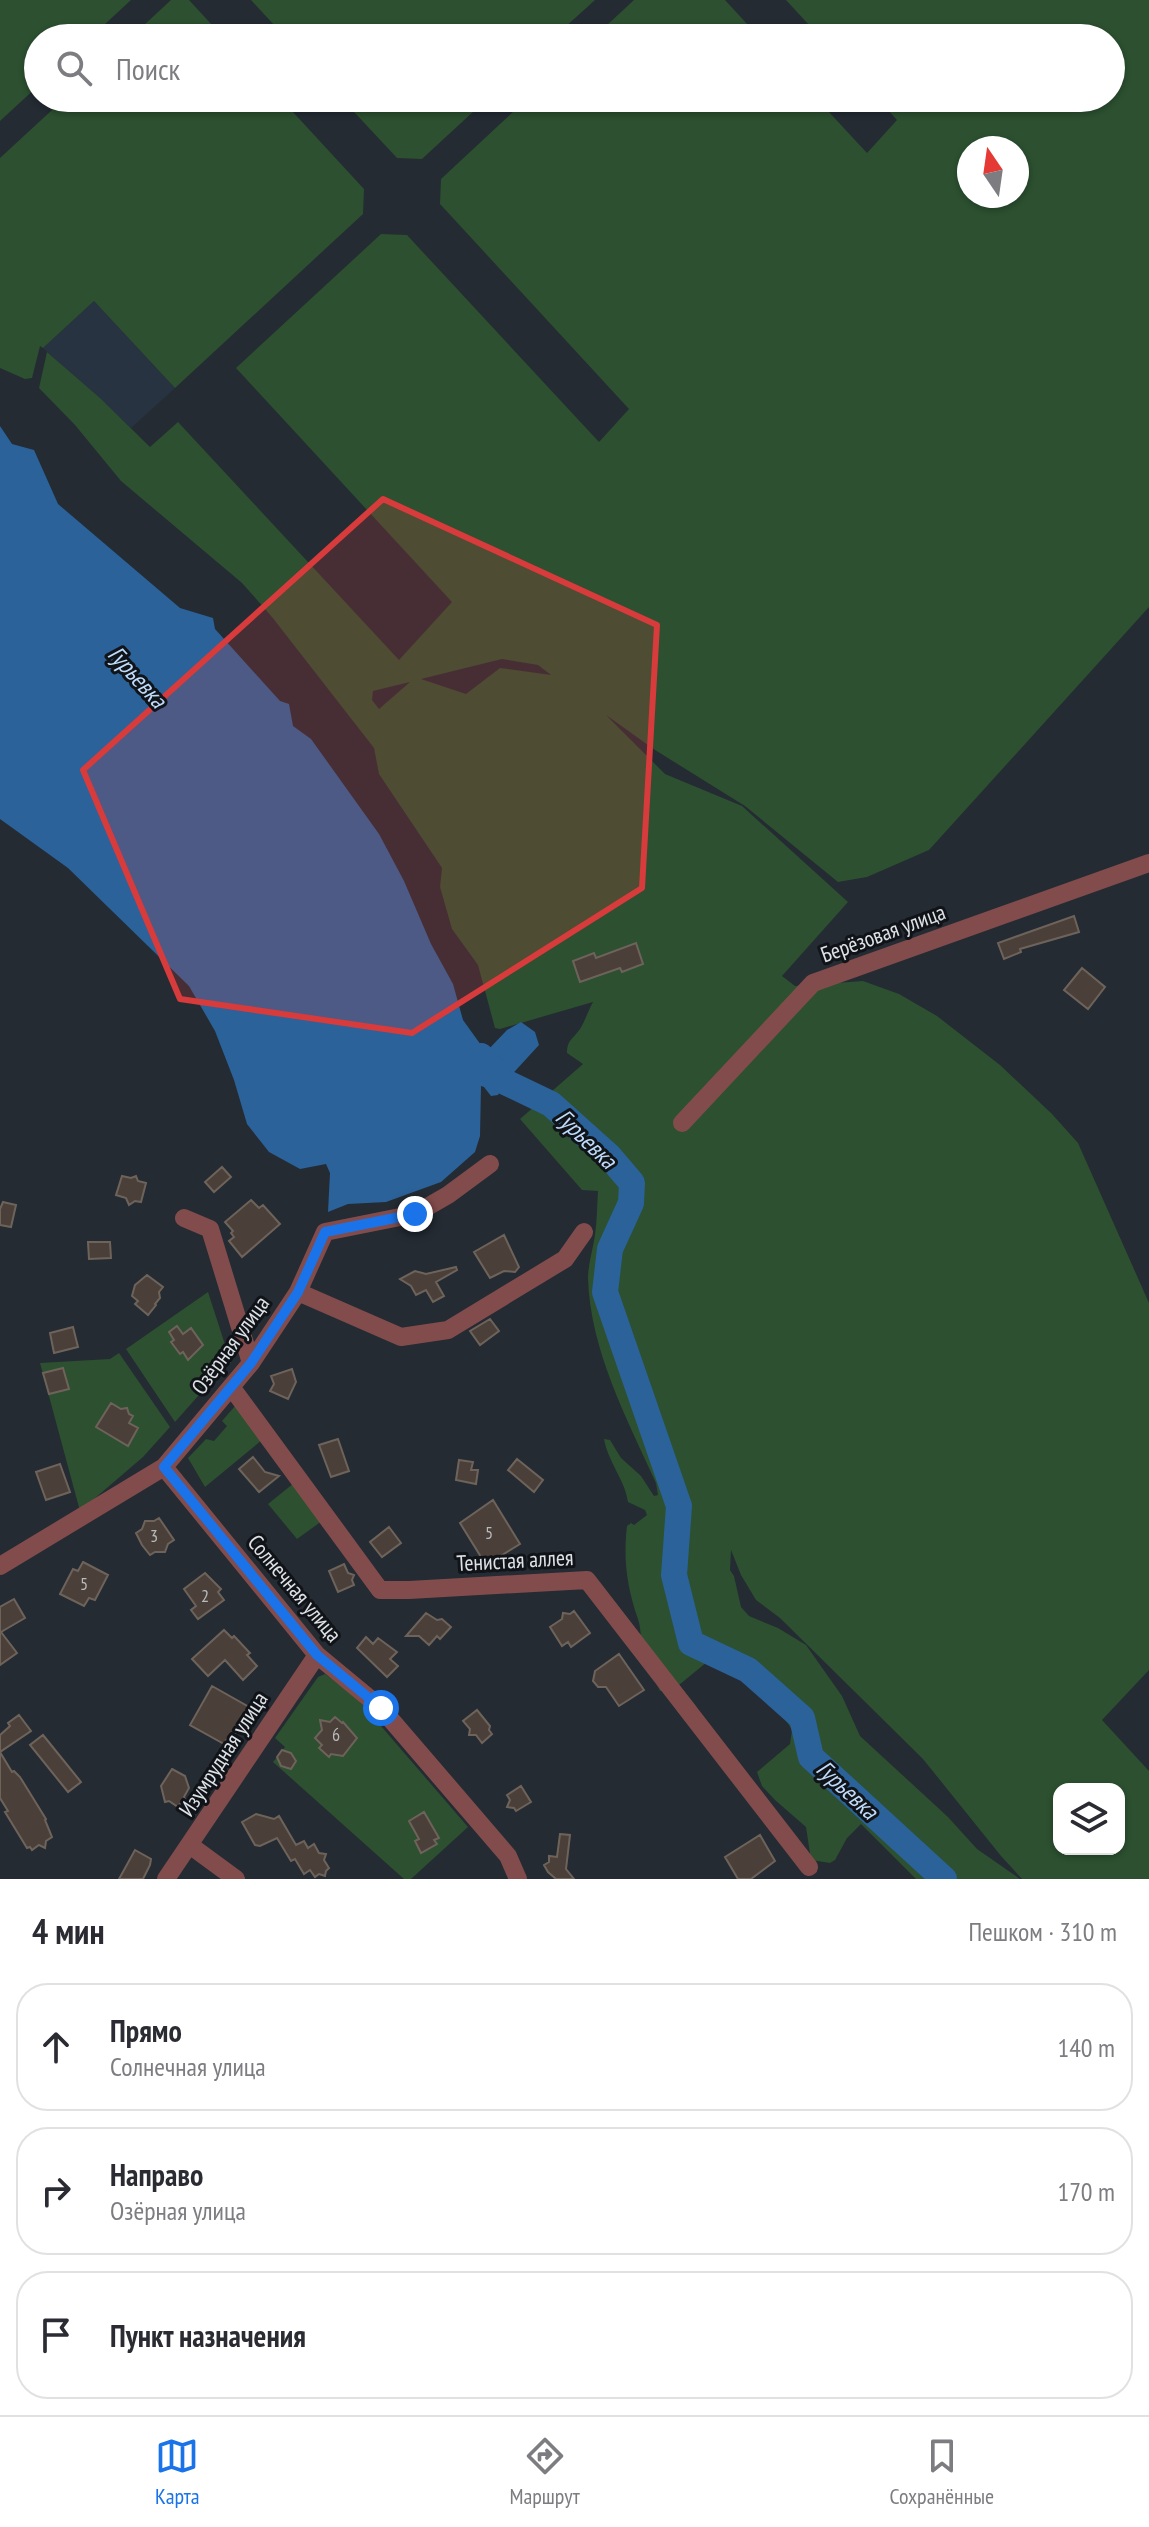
<!DOCTYPE html>
<html lang="ru">
<meta charset="utf-8">
<style>
:root{--surface:#fff;--page:#f2f2f3;--text:#2b2b33;--muted:#7c7c81;--line:#e1e1e2;--accent:#1a73e8}
body{margin:0;font-family:"PT Sans Narrow",sans-serif;background:var(--page);color:var(--text)}
.controls{position:absolute;right:24px;bottom:24px;display:grid;overflow:hidden;border-radius:16px;box-shadow:0 2px 6px #0004}
.controls button{width:72px;height:72px;display:grid;place-items:center;padding:0;border:0;border-bottom:2px solid var(--line);background:var(--surface);color:var(--text);font:40px sans-serif}
.compass{position:absolute;left:957px;top:136px;width:72px;height:72px;border-radius:50%;background:var(--surface);box-shadow:0 2px 6px #0004;rotate:347deg}
.stop{position:absolute;width:24px;height:24px;margin:-18px;border:6px solid #1a73e8;border-radius:50%;background:#fff}
.stop.end{background:#1a73e8;border-color:#fff;box-shadow:0 2px 8px #0008}
.list{margin:0;padding:0;list-style:none}
h2{display:flex;justify-content:space-between;align-items:center;height:104px;margin:0;padding:0 32px;font-size:34px}
h2 small{font-size:26px;font-weight:400;color:var(--muted)}
.list li{display:grid;grid-template-columns:52px 1fr auto;gap:24px;align-items:center;box-sizing:border-box;height:128px;margin:0 16px 16px;padding:0 16px;border:2px solid var(--line);border-radius:32px}
.list b{display:block;font-size:30px;white-space:nowrap}
.list p{margin:0;font-size:26px;white-space:nowrap;color:var(--muted)}
.list em{font-size:26px;font-style:normal;color:var(--muted)}
.icon{flex:none;width:44px;height:44px;fill:none;stroke:currentColor;stroke-width:2;stroke-linecap:round;stroke-linejoin:round}
.map{position:relative;flex:none;width:1149px;height:1879px;overflow:hidden}
.search{position:absolute;background:var(--surface);box-shadow:0 2px 6px #0004;left:24px;right:24px;top:24px;height:88px;display:flex;align-items:center;gap:20px;box-sizing:border-box;padding:0 28px;border-radius:44px;color:var(--muted);font-size:30px}
.sheet{height:536px;background:var(--surface)}
nav{display:flex;justify-content:space-around;align-items:center;box-sizing:border-box;height:112px;border-top:2px solid var(--line);background:var(--surface);font-size:22px;color:var(--muted)}
nav a{display:grid;justify-items:center;gap:4px}
nav .on{color:var(--accent)}
.map>svg:first-child{display:block}
.built{fill:#273340}
.green{fill:#2c5030;fill-rule:evenodd}
.water{fill:#2b6299}
.lines{fill:none;stroke-linecap:round;stroke-linejoin:round}
.river{stroke:#2b6299;stroke-width:26}
.building{fill:#4a4039;stroke:#6e635b;stroke-width:2}
.minor{stroke:#824c4c;stroke-width:18}
.route{stroke:#1a73e8;stroke-width:10}
.marked{fill:#d73b3b;fill-opacity:0.2;stroke:#d73b3b;stroke-width:6;stroke-linejoin:round}
.labels{text-anchor:middle;stroke-width:6;stroke-linejoin:round;paint-order:stroke}
.number-label{font-size:18px;fill:#b8babc}
.street-label{font-size:22px;fill:#dde2e7;stroke:#101317}
.water-label{font-size:24px;font-style:italic;fill:#bedbfb;stroke:#101317}
</style>
<div class="map">
<svg width="1149" height="1879" viewBox="0 0 1149 1879">
<rect width="100%" height="100%" fill="#242b33"/>
<!-- built -->
<path class="built" d="M94,301l81,87 -44,40 -88,-80z"/>
<!-- green -->
<path class="green" d="M0,0h131l-41,38h-52v48l-38,35z
M171,0h18l35,38h-94z
M251,0h344l-42,38h-267z
M634,0h91l35,38h-167z
M786,0h363v607l-220,243 -62,27 -29,5 -93,-76 -90,-56 -49,-35 59,59 77,32 106,96 -66,74 13,10 68,-5 36,13 38,22 63,49 52,49 26,29 71,160v367l-47,50 47,51v108h-127l-21,-23 -78,-97 -143,-141 -24,-18 -15,-25 -10,-25 -1,20 4,6 7,31 8,9 29,12 28,17 36,51 18,40 88,81 29,32 43,30h-104l-55,-55 -14,14 -12,22 -5,3 -19,-3 -5,-33 -31,-27 -13,-14 -5,-14 33,-28 2,-14 -15,-24 -32,-25 -38,-19 -28,23 18,22 -23,-12 -2,-4h-12c-5,-11 -13,-23 -16,-35 -4,-12 -2,-25 -6,-37 -11,-31 -15,-60 -11,-93l4,-3 3,2 13,-10 -2,-5 -17,-8c-3,-22 -20,-40 -24,-63l6,1 11,18 20,18 13,20 4,-1 -2,-12c-29,-64 -66,-133 -68,-205 0,-14 5,-29 7,-43 2,-14 2,-29 3,-44l-16,-1 -62,-71 63,-55 -16,-11c0,-13 6,-14 13,-24 5,-8 8,-18 13,-27l-93,27 -5,-1 -17,-63 -26,-36 -12,-42 2,-19 -63,-94 -5,-26 -102,-131 -30,-34 -121,-102 -46,-56 -36,-37 8,-36 54,47 49,48 28,-25 221,238 53,-58 -216,-234 145,-134 26,1 192,207 30,-33 -189,-205 1,-25 87,-81h288l51,55 30,-33 -20,-22h234v-60h-290zM969,148h48v48h-48zM502,659l36,6 13,10 -51,-7 -34,26 -45,-15zM410,682l-31,27 -7,-9 1,-9zM1059,1789h60v60h-60z
M65,98h215l84,91 -1,25 -188,174 -81,-87 -51,47 -3,-2 -8,32 -7,1 -25,-11v-210z
M341,98h147l-66,61 -25,-1z
M208,1292l23,71 -8,5 -48,54 -49,-73z
M119,1353l51,74 -27,30 -63,54 -40,-148 70,-4z
M235,1406l27,34 -57,47 -17,-29 18,-19 8,2 13,-15 -5,-5z
M294,1483l28,38 -25,18 -29,-35z
M325,1674l31,23 112,130 -57,52h-7l-131,-117 12,-15 -10,-9 43,-61z"/>
<!-- water -->
<path class="water" d="M0,426l12,18 22,6 24,54 122,104 33,10 2,11 65,72 9,3 4,22 18,13 68,95 25,47 27,63 22,40 10,36 23,32 21,-22 14,-8 14,10 4,13 -34,37 -7,13 -7,1 -7,-9 -3,-1 -1,50 -5,16 -34,30 -55,20 -38,2 -20,8 2,-39 -4,-9 -26,5 -31,-17 -22,-28 -13,-44 -19,-49 -26,-45 -121,-118 -68,-49z"/>
<g class="lines">
<!-- river -->
<path class="river" d="M481,1056l24,26 46,22 58,52 23,27 -1,20 -21,46 -5,43 74,214 -5,69 17,68 57,27 54,48 9,39 133,122"/>
</g>
<!-- building -->
<path class="building" d="M1074,916l5,16 -59,17 1,3 -17,7 -6,-16z
M636,943l7,21 -21,8 -2,-4 -40,14 -7,-21 21,-8 2,5z
M1082,968l23,19 -17,22 -24,-19z
M222,1167l9,10 -17,15 -9,-10z
M122,1176l9,2 5,-2 2,5 8,2 -5,19 -6,-1 -6,4 -3,-7 -10,-3z
M251,1200l8,8 4,-3 17,19 -38,33 -13,-16 5,-4 -3,-4 2,-2 -8,-9z
M3,1202l13,3 -5,22 -11,-2v-16z
M504,1235l15,32 -4,5 -11,-1 -14,7 -16,-26z
M88,1242h22l1,16 -22,1z
M456,1267l1,3 -21,12 8,14 -11,6 -7,-12 -10,5 -5,-9 -11,-7 15,-8 11,3z
M147,1275l16,12 -4,5 1,6 -5,6 1,1 -8,10 -13,-11 3,-3 -6,-5 3,-11z
M490,1319l9,12 -19,14 -10,-14z
M177,1326l6,8 8,-6 12,17 -15,15 -5,-8 -3,2 -9,-12 3,-2 -5,-8z
M73,1327l5,20 -24,6 -4,-20z
M63,1368l6,21 -20,5 -6,-21z
M292,1369l4,13 -8,17 -18,-8 4,-7 -3,-8z
M111,1403l10,6 6,-1 2,6 4,2 -4,7 9,5 -10,18 -32,-19z
M338,1439l11,32 -18,6 -12,-32z
M253,1457l12,15 14,4 -20,16 -20,-23z
M517,1459l26,21 -9,12 -26,-22z
M459,1460l14,2 -2,8h7l-2,14 -20,-4z
M60,1464l10,28 -24,8 -10,-28z
M493,1500l27,44 -34,21 -26,-42z
M159,1518l15,22 -6,4 -3,8h-10l-5,3 -8,-10 -6,-12 6,-4 3,-8h9z
M389,1527l12,16 -19,14 -12,-15z
M83,1562l25,13 -13,25 -6,-2 -5,8 -24,-12 13,-25 5,2z
M344,1564l4,9 6,2 -2,5 2,5 -16,7 -9,-21z
M205,1573l16,16 -3,3 6,8 -26,19 -7,-9 5,-4 -12,-17z
M14,1599l11,19 -24,14 16,21 -17,12v-58z
M574,1611l16,22 -19,14 -3,-5 -6,4 -12,-19 12,-8 1,-6 7,1z
M426,1613l11,7 5,-1 9,8 -11,12 -3,-3 -8,9 -10,-9h-13z
M224,1630l8,8 2,-2 16,17 -3,2 10,11 -14,14 -18,-20 -17,16 -16,-17z
M366,1637l7,7 5,-6 19,14 -7,7 8,7 -11,11 -30,-29z
M619,1654l25,36 -25,16 -13,-19h-8l-5,-6 2,-10z
M212,1686l46,26 -10,18 -8,-5 -9,16 -4,-2 -3,5 -34,-19z
M477,1710l13,16 -1,4 3,4 -10,9 -6,-8h-7l1,-6 -7,-8z
M19,1715l12,16 -31,21v-17l10,-9 -2,-3z
M335,1717l7,6 1,-1 14,16 -14,18 -12,-2 -2,3 -10,-9 3,-3 -7,-7 7,-8 -2,-10 10,2z
M43,1735l38,47 -13,10 -38,-47z
M282,1750l9,3 5,8 -5,8 -10,-3 -4,-9z
M0,1752l12,20 2,-1 6,6 26,42 -1,1 7,17 -6,4 -1,7 -6,-3 -7,5 -2,-3 -3,1 -22,-36 3,-1 -8,-13z
M172,1769l13,7 4,12 -5,9 3,6 -7,1 -2,3 -9,-6 -4,1 -4,-16z
M521,1786l10,16 -15,9 -2,-3 -7,-1 3,-7 -3,-5z
M424,1812l15,26 -5,2 3,4 -16,9 -6,-12 4,-2 -10,-18z
M256,1814l18,5 5,-3 17,29 8,-4 4,7 6,-4 5,9 7,1 -2,6 5,8 -3,3 -1,5 -6,-2 -4,3 -5,-7 -6,4 -9,-15 -4,2 -14,-23 -17,8 -5,-1 -13,-23z
M560,1834l10,1 -4,34 8,10h-18l-8,-7 -4,-7 5,-3v-6l8,1z
M760,1835l15,26 -24,18h-13l-13,-22z
M135,1850l16,9 -1,6 -7,14h-24z"/>
<g class="lines">
<!-- minor -->
<path class="minor" d="M682,1123l131,-140 336,-120
M184,1218l26,11 41,134
M298,1292l103,45 47,-7 117,-71 19,-27
M232,1388l148,202h29l178,-10 222,287
M164,1467l153,188 64,53 127,148 10,23
M0,1566l164,-99 87,-104 47,-71 27,-60 90,-18 33,-19 42,-31
M191,1846l45,33
M166,1879l151,-224"/>
</g>
<g class="lines">
<!-- route -->
<path class="route" d="M381,1708l-64,-53 -153,-188 87,-104 47,-71 27,-60 90,-18"/>
</g>
<!-- marked area -->
<path class="marked" d="M383,499l274,126 -15,263 -230,145 -232,-34 -97,-229z"/>
<g class="labels">
<!-- number labels -->
<g class="number-label">
<text x="489" y="1539">5</text>
<text x="154" y="1542">3</text>
<text x="84" y="1590">5</text>
<text x="205" y="1602">2</text>
<text x="336" y="1741">6</text>
</g>
<!-- street labels -->
<g class="street-label">
<text transform="translate(883 933) rotate(-20)" y="8">Берёзовая улица</text>
<text transform="translate(230 1345) rotate(-54)" y="8">Озёрная улица</text>
<text transform="translate(515 1560) rotate(-3)" y="8">Тенистая аллея</text>
<text transform="translate(295 1588) rotate(50)" y="8">Солнечная улица</text>
<text transform="translate(223 1754) rotate(-57)" y="8">Изумрудная улица</text>
</g>
<!-- water labels -->
<g class="water-label">
<text transform="translate(137 677) rotate(48)" y="8">Гурьевка</text>
<text transform="translate(586 1139) rotate(44)" y="8">Гурьевка</text>
<text transform="translate(847 1790) rotate(43)" y="8">Гурьевка</text>
</g>
</g>
</svg>
<div class="controls">
<button><svg class="icon" aria-label="layers" viewBox="0 0 24 24"><path d="M12 4l9 5-9 5-9-5zM3 14l9 5 9-5"/></svg></button>
</div>
<svg class="compass" viewBox="-18 -18 36 36"><path d="M0-13l5 13h-10z" fill="#e53935"/><path d="M0 13l5-13h-10z" fill="#7c7c81"/></svg>
<div class="stop" style="left:381px;top:1708px"></div>
<div class="stop end" style="left:415px;top:1214px"></div>
<div class="search"><svg class="icon" aria-label="search" viewBox="0 0 24 24"><circle cx="10" cy="10" r="6"/><path d="M15 15l6 6"/></svg>Поиск</div>
</div>
<section class="sheet">
<h2>4 мин<small>Пешком · 310 m</small></h2>
<ul class="list">
<li><svg class="icon" aria-label="ahead" viewBox="0 0 24 24"><path d="M12 20V5M6 11l6-6 6 6"/></svg><div><b>Прямо</b><p>Солнечная улица</p></div><em>140 m</em></li>
<li><svg class="icon" aria-label="right" viewBox="0 0 24 24"><path d="M7 20v-9h11M14 6l5 5-5 5"/></svg><div><b>Направо</b><p>Озёрная улица</p></div><em>170 m</em></li>
<li><svg class="icon" aria-label="arrive" viewBox="0 0 24 24"><path d="M6 21V4h12l-3 4 3 4H6"/></svg><div><b>Пункт назначения</b></div></li>
</ul>
</section>
<nav>
<a class="on"><svg class="icon" aria-label="map" viewBox="0 0 24 24"><path d="M3 6l6-2 6 2 6-2v14l-6 2-6-2-6 2zM9 4v14M15 6v14"/></svg>Карта</a>
<a><svg class="icon" aria-label="directions" viewBox="0 0 24 24"><path d="M12 3l9 9-9 9-9-9zM9 14v-3h6M13 9l2 2-2 2"/></svg>Маршрут</a>
<a><svg class="icon" aria-label="saved" viewBox="0 0 24 24"><path d="M7 4h10v16l-5-4-5 4z"/></svg>Сохранённые</a>
</nav>
